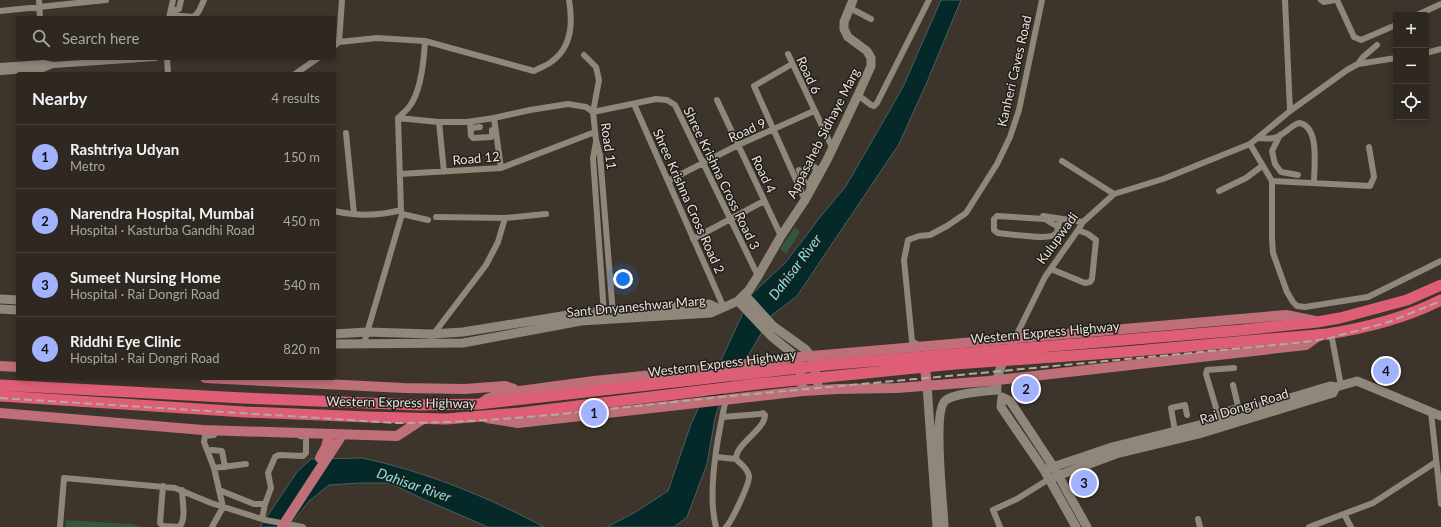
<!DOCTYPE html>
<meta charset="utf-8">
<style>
:root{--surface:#2e2820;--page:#3a342d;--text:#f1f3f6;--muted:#a7a6a5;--line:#49443e;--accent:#a2b2fd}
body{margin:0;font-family:Lato,sans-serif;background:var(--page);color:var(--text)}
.controls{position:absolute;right:12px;top:12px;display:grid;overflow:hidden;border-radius:4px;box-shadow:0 2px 6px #0003}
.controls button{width:36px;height:36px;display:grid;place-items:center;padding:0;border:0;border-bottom:1px solid var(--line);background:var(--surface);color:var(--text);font:20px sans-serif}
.you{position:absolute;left:623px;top:279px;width:14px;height:14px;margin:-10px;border:3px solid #fff;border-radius:50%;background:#1a73e8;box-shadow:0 0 0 6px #1a73e833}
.badge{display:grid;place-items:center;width:26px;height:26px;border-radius:50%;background:var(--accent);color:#111;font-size:13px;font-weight:700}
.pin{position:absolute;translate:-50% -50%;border:2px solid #fff;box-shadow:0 1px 4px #0006}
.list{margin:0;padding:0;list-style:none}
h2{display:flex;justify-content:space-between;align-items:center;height:52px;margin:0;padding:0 16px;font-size:17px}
h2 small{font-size:13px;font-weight:400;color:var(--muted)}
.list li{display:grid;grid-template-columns:26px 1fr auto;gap:12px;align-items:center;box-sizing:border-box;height:64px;padding:0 16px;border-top:1px solid var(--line)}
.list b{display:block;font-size:15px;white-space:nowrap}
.list p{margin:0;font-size:13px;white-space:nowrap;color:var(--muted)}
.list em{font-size:13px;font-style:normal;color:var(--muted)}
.icon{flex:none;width:22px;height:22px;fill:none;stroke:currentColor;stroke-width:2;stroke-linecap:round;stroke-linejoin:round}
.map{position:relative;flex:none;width:1441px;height:527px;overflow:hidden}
.search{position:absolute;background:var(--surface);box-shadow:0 2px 6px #0003;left:16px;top:16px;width:320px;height:44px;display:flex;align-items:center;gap:10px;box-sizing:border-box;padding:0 14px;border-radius:4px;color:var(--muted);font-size:15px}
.panel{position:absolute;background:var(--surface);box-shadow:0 2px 6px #0003;left:16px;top:72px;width:320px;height:308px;border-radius:4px}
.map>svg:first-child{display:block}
.green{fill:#34563e}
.water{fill:#052828;stroke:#48605e}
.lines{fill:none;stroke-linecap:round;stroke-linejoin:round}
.street{stroke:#90877b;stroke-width:6}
.secondary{stroke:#90877b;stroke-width:9}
.primary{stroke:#bf6f77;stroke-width:10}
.highway{stroke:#de5f75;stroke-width:11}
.rail{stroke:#b0aaa2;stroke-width:2;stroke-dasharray:8 4;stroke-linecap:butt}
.labels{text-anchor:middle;stroke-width:3;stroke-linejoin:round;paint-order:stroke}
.street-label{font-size:13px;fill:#e6e1db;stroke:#211d19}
.water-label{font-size:14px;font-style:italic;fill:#7fe4e4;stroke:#211d19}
</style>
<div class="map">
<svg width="1441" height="527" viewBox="0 0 1441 527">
<rect width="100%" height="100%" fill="#3d352b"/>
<!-- green -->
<path class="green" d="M795,227l5,5 -14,22 -6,-5z
M66,520l66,4 9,3h-75z"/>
<!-- water -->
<path class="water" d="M941,0h20l-34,82 -28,62 -102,152 -25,19 -53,90 -4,13 -8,46 -20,53 -13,10h-67l27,-14 34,-22 23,-67 61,-130 34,-32 35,-46 25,-30 57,-99z
M362,458c62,13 126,39 182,69h-56l-65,-28 -33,-16h-30l-31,2 -20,16 -20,26h-29l37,-55 14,-13z"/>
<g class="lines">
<!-- street -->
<path class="street" d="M39,0l1,18
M1285,0l5,111
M1321,0l3,2 10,-2
M1337,0l17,37 7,3 35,-15
M850,8l21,11
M171,9l5,1 3,-1 2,-9
M0,11l106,-11
M170,15l24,2 5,-6 5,-11
M1417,15l24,-11
M169,18l4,-18
M339,42l38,-4 48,3 109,30c5,-3 12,-5 17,-9 21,-14 22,-39 18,-62
M334,46l5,-4 3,-42
M1426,53l15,-4
M788,54l44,93
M584,55l12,12 3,13 -6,32 3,28 4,15 13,159
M167,58l1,16
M792,64l-38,22 51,114
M1358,64l38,-6
M0,66l43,-3 10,2 103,-7
M0,72l43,-3 10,-4
M295,74l23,-16
M858,95l13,10 3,1 3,-3 52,-103
M717,100l64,136
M634,104l90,204
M593,112l63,-13 11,1 8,5 83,171
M398,118l41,4h28l27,-4 36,-8 38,-6 18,3 7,5
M494,118l7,50
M439,122l5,50
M470,122l1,14 2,2 18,-1 1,-2v-5
M471,128l9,-1
M346,133l8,81
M1280,135l-8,16 3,13 6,8 17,3
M1258,138c5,0 11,1 16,0 9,-2 16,-12 25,-15 21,3 15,43 15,60
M596,142l-3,16 11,156
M1250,144l22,37v58l1,14 14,39 6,10 4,4 8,1 63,-10 73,-36
M1062,161l52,33
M810,163l9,8
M799,170l6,13 4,1 8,-15
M400,174l101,-6 94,-36
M668,181l70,-36 76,-34
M1272,181l98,5 4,-9 -5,-30
M1219,191l27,-13 16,-12
M334,211c22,5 45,5 67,-1l-3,-92c3,-3 8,-7 11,-11 12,-15 15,-47 16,-66
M1043,216l40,6
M436,217l69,1 41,-4
M1058,227c0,3 0,6 -4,8 -8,5 -45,-1 -56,-2l-4,-3v-11l3,-3 48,3 13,8 2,-8
M693,239l71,-38
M1051,269l34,14 5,-1 2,-3 4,-39 -8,-6 -10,-4
M1331,333l10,53
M432,336l54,-71 12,-23 7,-24
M1015,338l30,-61 33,-47 5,-8 31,-28 49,-15 87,-35 40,-33 57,-41 11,-6 5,-7 14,-12
M364,343l38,-129 26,6
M920,346l-8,-5 -8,-81 4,-20 11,-4 11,-1 17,-9 19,-13 31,-49 13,-27 9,-27 23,-110
M1234,368l-27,2 -1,4 11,37 4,1 17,-5
M1233,385l6,25
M1431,412l10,92
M723,417l37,-3 3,-1 2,2c0,15 -29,28 -29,44 5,6 11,8 13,17 1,7 -17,45 -23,51
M1175,431l-4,-23 14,-3 2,10
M208,451l4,-1 10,1 3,16
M716,457l20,2
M214,468l32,-4
M163,486l-3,37 3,3 16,1c8,-7 3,-27 3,-37
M219,490l35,14h11l6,-16 -3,-15 7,-16 4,-2 24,1 3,-3v-16l-6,-1
M1344,514l7,13
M262,519l3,-15
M1198,519l2,8
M60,527l4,-49 111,10 36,15 54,17 38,7
M212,527l11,-20 -9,-39 -10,-26 1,-6 9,-1
M716,527c-9,-34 2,-93 10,-128
M1000,527l-7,-17 24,-11 32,-20
M1309,527l64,-24 63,-41"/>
<!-- secondary -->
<path class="secondary" d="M745,295l28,31 32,23 7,8 7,33
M0,299l18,1
M738,301l33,35 27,22 5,33
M0,309l18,1
M334,334l33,-2 65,2 31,-2 117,-19 129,-9 11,5
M334,344l129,-1 118,-22 130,-8 27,-12 11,-11 9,-14 23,-40 24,-36 22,-40 31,-65 13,-29v-8l-4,-7 -19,-14 -4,-8v-7l9,-22
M927,385l10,142
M997,387c-1,-17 11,-34 18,-49
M1002,397l8,4 43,65 34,61
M1002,397l-1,10 43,63 32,57
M1044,470l68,-23 87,-22 131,-39 6,1
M1049,479l67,-25 83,-20 134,-41 3,-6 21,-6 84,35
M944,527c0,-21 -13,-117 2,-127 9,-7 39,-9 51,-10"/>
<!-- primary -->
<path class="primary" d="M924,360l3,25
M0,366l18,1
M205,378l199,10 61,1 40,-3 9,3
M480,404l7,-5 17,-6 90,-12 99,-10 107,-14 486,-42 29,6
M0,413l203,17 194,6 26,-17
M487,418l31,5 285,-32 34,-2 60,-1 92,-7 317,-36 15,-11
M320,458l6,-11 3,-12
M282,527l60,-92"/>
<!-- highway -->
<path class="highway" d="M0,385l243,13 175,7 61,-1 346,-39 417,-35 75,-8 23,-4 67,-18 34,-15
M0,396l245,16 123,5 78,2 74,-6 237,-29 198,-20 169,-12 203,-18c39,-6 78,-16 114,-34"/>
<!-- rail -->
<path class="rail" d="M0,398l397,25c112,0 223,-16 334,-27 188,-17 376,-35 564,-53l31,-4 63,-17 52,-21"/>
</g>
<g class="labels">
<!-- street labels -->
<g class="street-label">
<text transform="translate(1014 71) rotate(-77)" y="5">Kanheri Caves Road</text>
<text transform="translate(809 75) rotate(65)" y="5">Road 6</text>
<text transform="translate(747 130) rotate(-24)" y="5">Road 9</text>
<text transform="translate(823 133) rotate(-63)" y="5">Appasaheb Sidhaye Marg</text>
<text transform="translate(609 146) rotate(82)" y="5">Road 11</text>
<text transform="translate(476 158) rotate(-5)" y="5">Road 12</text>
<text transform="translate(764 174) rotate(65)" y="5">Road 4</text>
<text transform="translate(722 178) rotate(64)" y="5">Shree Krishna Cross Road 3</text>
<text transform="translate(689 201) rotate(66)" y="5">Shree Krishna Cross Road 2</text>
<text transform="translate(1057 238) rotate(-54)" y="5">Kulupwadi</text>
<text transform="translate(636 306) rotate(-5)" y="5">Sant Dnyaneshwar Marg</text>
<text transform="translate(1045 332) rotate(-5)" y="5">Western Express Highway</text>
<text transform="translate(722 363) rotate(-7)" y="5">Western Express Highway</text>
<text transform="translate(401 402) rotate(1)" y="5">Western Express Highway</text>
<text transform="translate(1244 406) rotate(-17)" y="5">Rai Dongri Road</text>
</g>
<!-- water labels -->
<g class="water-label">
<text transform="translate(795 267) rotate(-53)" y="5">Dahisar River</text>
<text transform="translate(414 485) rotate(19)" y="5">Dahisar River</text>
</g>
</g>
</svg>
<div class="controls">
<button>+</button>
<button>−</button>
<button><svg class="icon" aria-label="locate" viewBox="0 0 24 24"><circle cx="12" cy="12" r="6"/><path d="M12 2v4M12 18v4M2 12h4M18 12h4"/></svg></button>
</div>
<div class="you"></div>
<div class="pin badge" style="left:594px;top:413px">1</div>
<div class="pin badge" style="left:1026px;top:389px">2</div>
<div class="pin badge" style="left:1084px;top:483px">3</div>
<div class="pin badge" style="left:1386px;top:371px">4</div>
<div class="search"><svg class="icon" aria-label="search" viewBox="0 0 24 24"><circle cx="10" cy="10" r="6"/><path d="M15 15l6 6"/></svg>Search here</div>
<section class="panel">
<h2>Nearby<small>4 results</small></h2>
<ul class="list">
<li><span class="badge">1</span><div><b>Rashtriya Udyan</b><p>Metro</p></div><em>150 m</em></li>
<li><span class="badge">2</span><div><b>Narendra Hospital, Mumbai</b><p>Hospital · Kasturba Gandhi Road</p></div><em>450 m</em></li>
<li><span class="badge">3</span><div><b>Sumeet Nursing Home</b><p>Hospital · Rai Dongri Road</p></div><em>540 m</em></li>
<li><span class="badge">4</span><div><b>Riddhi Eye Clinic</b><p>Hospital · Rai Dongri Road</p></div><em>820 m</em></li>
</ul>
</section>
</div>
